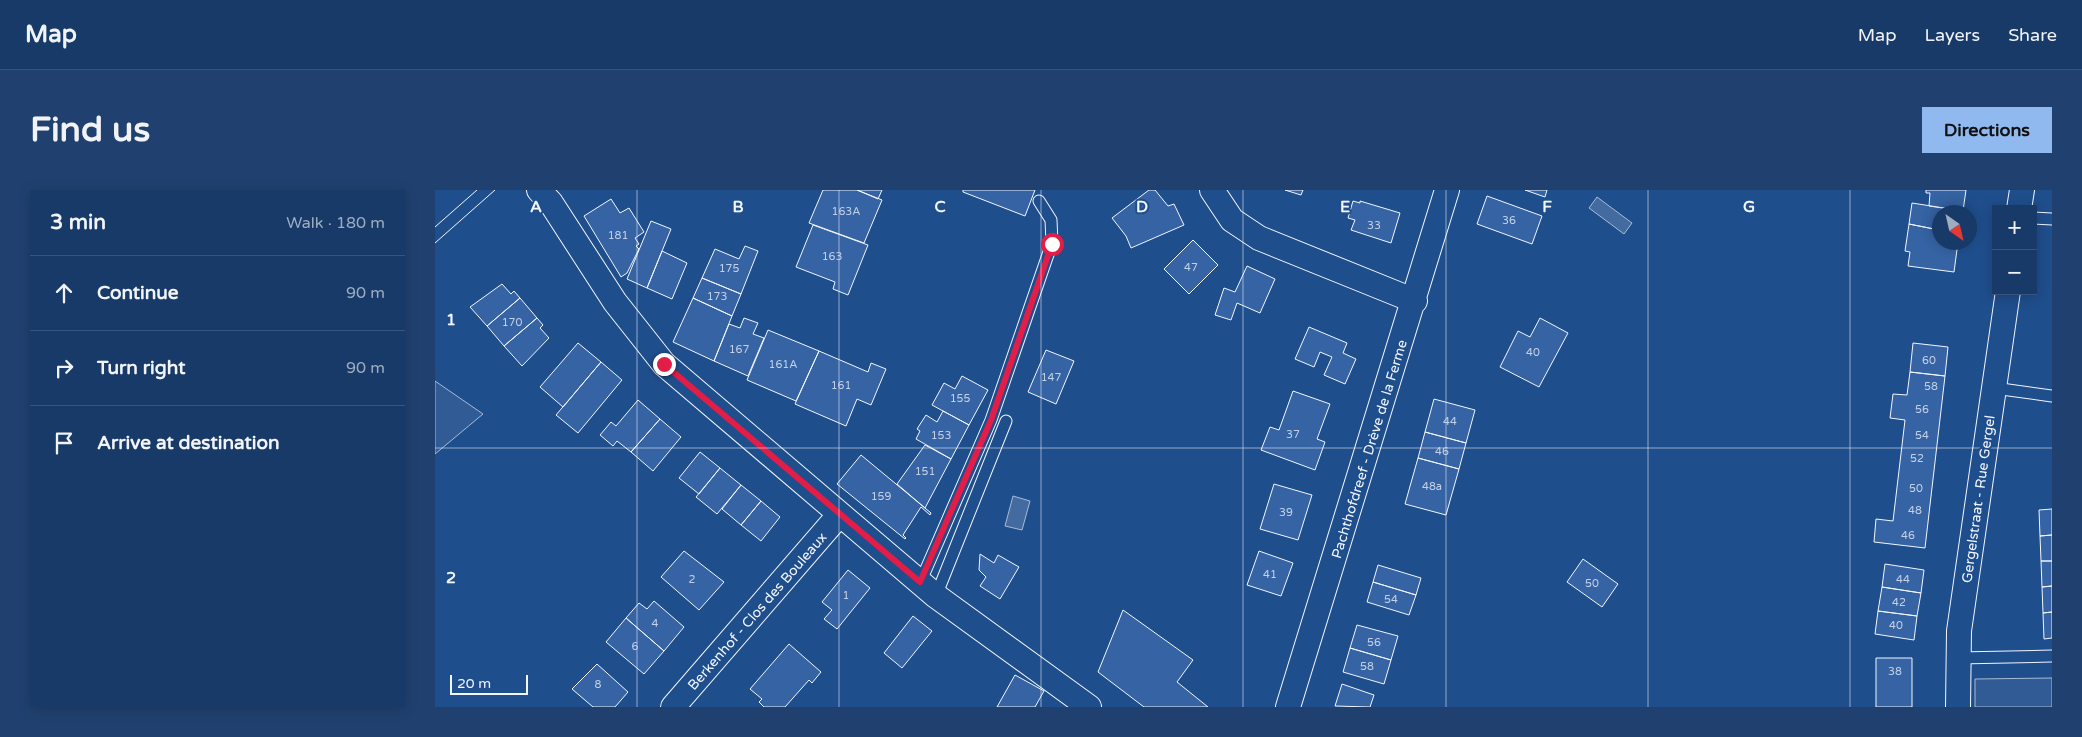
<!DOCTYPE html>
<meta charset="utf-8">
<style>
:root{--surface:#173a69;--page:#20416f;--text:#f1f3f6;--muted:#9eadc0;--line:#36547d;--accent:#90b9f0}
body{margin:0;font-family:"Varela Round",sans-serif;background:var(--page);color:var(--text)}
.controls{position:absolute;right:15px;top:15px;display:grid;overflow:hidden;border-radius:0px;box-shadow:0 2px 12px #0003}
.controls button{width:45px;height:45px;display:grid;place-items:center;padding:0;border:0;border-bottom:1px solid var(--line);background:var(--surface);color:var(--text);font:25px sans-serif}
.compass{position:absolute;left:1497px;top:15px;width:45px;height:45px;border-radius:50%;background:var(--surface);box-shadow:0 2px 12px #0003;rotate:146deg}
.scale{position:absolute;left:15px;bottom:12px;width:78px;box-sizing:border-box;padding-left:5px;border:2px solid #f2f6ff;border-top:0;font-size:14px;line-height:18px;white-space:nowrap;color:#f2f6ff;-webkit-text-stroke:4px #1f4e8c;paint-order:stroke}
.stop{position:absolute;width:15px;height:15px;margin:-11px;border:4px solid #e11d48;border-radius:50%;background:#fff}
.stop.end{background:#e11d48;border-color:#fff;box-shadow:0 1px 5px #0008}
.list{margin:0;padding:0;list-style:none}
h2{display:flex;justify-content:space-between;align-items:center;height:65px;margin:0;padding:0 20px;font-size:21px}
h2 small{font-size:16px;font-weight:400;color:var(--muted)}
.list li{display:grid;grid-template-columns:32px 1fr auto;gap:15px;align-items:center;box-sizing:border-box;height:75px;padding:0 20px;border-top:1px solid var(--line)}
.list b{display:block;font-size:19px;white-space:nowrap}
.list em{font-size:16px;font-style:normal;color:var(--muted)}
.icon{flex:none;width:28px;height:28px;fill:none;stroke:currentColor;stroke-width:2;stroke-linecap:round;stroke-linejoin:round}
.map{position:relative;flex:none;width:1617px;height:517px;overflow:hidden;border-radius:0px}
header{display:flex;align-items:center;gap:30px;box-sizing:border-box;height:70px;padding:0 25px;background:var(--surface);border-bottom:1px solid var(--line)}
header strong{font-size:24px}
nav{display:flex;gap:28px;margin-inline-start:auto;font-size:18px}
.intro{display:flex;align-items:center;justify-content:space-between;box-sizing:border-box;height:120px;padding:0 30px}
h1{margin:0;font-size:35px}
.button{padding:12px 22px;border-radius:0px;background:var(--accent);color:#111;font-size:18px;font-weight:700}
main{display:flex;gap:30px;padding:0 30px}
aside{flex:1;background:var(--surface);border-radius:0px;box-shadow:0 2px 12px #0003}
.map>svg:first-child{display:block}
.built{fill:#305b95;stroke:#a8bbd7}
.water{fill:#446ba0;stroke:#a8bbd7}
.building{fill:#3563a3;stroke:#f2f6ff}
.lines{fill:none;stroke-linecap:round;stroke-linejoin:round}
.service-casing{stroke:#f2f6ff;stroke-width:13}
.minor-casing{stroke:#f2f6ff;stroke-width:26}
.service{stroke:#1f4e8c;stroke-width:11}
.minor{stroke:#1f4e8c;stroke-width:24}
.tram{stroke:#f2f6ff;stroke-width:1}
.route{stroke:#e11d48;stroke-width:6}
.grid{fill:none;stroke:#f2f6ff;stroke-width:1;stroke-opacity:0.55}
.labels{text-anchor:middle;stroke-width:4;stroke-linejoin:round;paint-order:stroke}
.number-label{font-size:11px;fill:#c3d1e8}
.street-label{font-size:14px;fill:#f2f6ff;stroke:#1f4e8c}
.grid-label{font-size:16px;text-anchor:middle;font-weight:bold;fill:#f2f6ff;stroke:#1f4e8c;stroke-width:4;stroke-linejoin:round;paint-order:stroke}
</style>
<header>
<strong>Map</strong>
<nav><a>Map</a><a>Layers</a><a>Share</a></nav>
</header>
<div class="intro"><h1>Find us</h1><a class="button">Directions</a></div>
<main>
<aside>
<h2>3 min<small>Walk · 180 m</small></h2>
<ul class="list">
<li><svg class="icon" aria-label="ahead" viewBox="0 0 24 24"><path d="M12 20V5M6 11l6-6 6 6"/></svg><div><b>Continue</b></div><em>90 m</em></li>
<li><svg class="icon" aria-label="right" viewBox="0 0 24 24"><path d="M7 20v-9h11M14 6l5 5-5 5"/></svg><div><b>Turn right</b></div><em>90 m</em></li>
<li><svg class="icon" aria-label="arrive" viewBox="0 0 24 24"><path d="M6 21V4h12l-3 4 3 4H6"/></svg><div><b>Arrive at destination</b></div></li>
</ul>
</aside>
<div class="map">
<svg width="1617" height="517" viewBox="0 0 1617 517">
<rect width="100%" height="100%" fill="#1f4e8c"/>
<!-- built -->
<path class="built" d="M0,191l48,33 -48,40z
M1617,488v29h-77v-28z"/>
<!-- water -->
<path class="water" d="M1162,7l35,26 -8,11 -35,-26z
M578,306l17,5 -8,29 -17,-4z"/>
<!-- building -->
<path class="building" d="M388,0h34l25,10 -18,43 -55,-20z
M422,0h25l-4,9z
M528,0h72l-10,26 -62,-24z
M714,0h6l13,16 6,-2 10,21 -53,23 -5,-12 -14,-18z
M850,0h18l-2,5z
M1090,0h22l-2,7z
M1491,0h40l-3,21 -34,-5 1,-13h-4z
M1052,6l55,20 -10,28 -55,-20z
M176,9l9,14 9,-5 15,24 -9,6 4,6 -3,2 3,3 -12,24 -6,4 -37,-61z
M918,11l7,2v-2l40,12 -9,30 -40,-13 4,-10 -7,-2z
M1477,13l51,8 -1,1h-23v18l-30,-6z
M216,31l20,8 -24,59 -20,-9z
M1474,34l30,6v12h19l-4,30 -46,-6 2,-14 -5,-1z
M378,35l55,20 -20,50 -15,-6 2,-7 -39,-15z
M758,50l25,25 -29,29 -25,-25z
M310,56l13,5 -17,43 -39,-16 13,-29 24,10z
M227,61l25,12 -15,36 -25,-11z
M812,76l28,13 -15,34 -23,-10 -6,17 -16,-5 9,-27 11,4z
M267,88l39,16 -9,22 -39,-18z
M67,94l9,10 3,-3 6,7 -33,28 -17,-19z
M85,108l17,20 -33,28 -17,-20z
M258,108l39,18 -18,45 -41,-19z
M102,128l6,7 -3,3 9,10 -27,28 -18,-20z
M309,128l14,5 -5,11 11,4 -16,38 -34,-15 15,-37 11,4z
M1105,128l28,15 -29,54 -39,-20 18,-36 12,6z
M874,137l38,16 -4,10 13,6 -11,25 -21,-9 8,-18 -12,-5 -6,15 -19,-8z
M333,140l51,21 -23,50 -49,-21z
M143,153l23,19 -38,45 -23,-20z
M1478,153l35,4 -3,29 -35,-4z
M611,160l28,11 -18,43 -28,-12z
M384,161l49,21 3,-9 15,6 -15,36 -14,-6 -11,27 -51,-22z
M166,172l21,18 -44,53 -22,-18z
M1475,182l35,4 -20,172 -51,-6 2,-23 17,2 12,-101 -15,-2 3,-24 14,1z
M527,186l26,14 -19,35 -37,-20 12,-22 11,6z
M858,201l37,13 -13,35 8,3 -10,28 -54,-20 9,-23 9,3z
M999,209l41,11 -9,33 -41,-11z
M203,210l22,19 -29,33 -14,-11 -4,5 -13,-11 11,-13 5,4z
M508,221l26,14 -18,34 -35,-20 4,-8 -3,-2 9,-14 11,7z
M225,229l21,18 -28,34 -22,-19z
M990,242l41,11 -7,26 -41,-11z
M490,255l26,14 -26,49 -28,-24z
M265,262l20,16 -21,26 -20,-16z
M426,265l70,58 -1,2 -9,-8 -18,28 3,3 -1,1 -68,-55z
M983,268l41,11 -13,46 -41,-11z
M285,278l21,17 -24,29 -21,-17z
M839,294l38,11 -14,45 -38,-11z
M306,295l20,16 -20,24 -19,-16z
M326,311l19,16 -19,24 -20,-16z
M1617,319v26l-12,1 -1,-26z
M1617,345v26h-11l-1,-25z
M249,361l40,31 -25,28 -38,-33z
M824,361l34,12 -12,33 -34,-11z
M545,364l14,9 4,-8 21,12 -19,32 -20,-13 6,-9 -7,-7z
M1148,369l35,25 -16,23 -35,-25z
M1606,371h11v25l-10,1z
M1450,374l39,6 -3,23 -39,-6z
M943,375l43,13 -5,17 -43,-13z
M413,380l22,18 -33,41 -13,-10 8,-9 -10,-8z
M938,392l43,13 -7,20 -42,-13z
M1617,396v26l-9,1 -1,-26z
M1447,397l39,6 -4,23 -39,-5z
M219,411l30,26 -20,24 -38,-33 13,-15 8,6z
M688,420l70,50 -16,22 31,25h-64l-46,-35z
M1443,421l39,5 -3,24 -39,-6z
M1617,422v26l-8,1 -1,-26z
M478,426l19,15 -30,37 -18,-15z
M191,428l38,33 -20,23 -38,-32z
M922,435l41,11 -7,24 -41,-12z
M354,454l32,28 -9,11 -3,-3 -24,27h-21l-5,-5 3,-3 -12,-10z
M915,458l41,12 -7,24 -41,-12z
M1441,468h36v49h-36z
M162,474l31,28 -13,15h-22l-21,-18z
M580,485l29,16 -9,16h-38z
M907,494l32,11 -4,12 -35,-1z"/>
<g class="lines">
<!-- service casing -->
<g class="service-casing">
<path id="service" d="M1598,28l19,1
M1559,198l58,8
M485,393l71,-163 61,-177 -1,-23 -12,-19
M501,406l70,-175
M1523,468l94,-2"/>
</g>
<!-- minor casing -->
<g class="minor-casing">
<path id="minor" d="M104,0l12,13 64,99 49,62 272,232 153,111
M777,0l20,30 27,18 156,63
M1584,19l3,-19
M238,517l167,-193
M853,517l159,-517
M1523,517l1,-76 49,-340"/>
</g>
<!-- service -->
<use href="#service" class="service"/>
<!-- minor -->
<use href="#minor" class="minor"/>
<!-- tram -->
<path class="tram" d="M0,37l42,-37
M0,53l60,-53"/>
</g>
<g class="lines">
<!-- route -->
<path class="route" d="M229,174l256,218 71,-162 61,-176"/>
</g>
<!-- grid -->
<path class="grid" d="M202,0v517M404,0v517M606,0v517M808,0v517M1011,0v517M1213,0v517M1415,0v517M0,258h1617"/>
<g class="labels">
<!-- number labels -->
<g class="number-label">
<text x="411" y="25">163A</text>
<text x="1074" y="34">36</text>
<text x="939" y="39">33</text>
<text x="183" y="49">181</text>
<text x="397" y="70">163</text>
<text x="756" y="81">47</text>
<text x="294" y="82">175</text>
<text x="282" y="110">173</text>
<text x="77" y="136">170</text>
<text x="304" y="163">167</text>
<text x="1098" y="166">40</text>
<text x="1494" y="174">60</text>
<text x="348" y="178">161A</text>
<text x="616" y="191">147</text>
<text x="406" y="199">161</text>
<text x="1496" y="200">58</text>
<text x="525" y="212">155</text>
<text x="1487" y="223">56</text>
<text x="1015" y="235">44</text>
<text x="858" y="248">37</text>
<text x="506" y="249">153</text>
<text x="1487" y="249">54</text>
<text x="1007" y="265">46</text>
<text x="1482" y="272">52</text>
<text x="490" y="285">151</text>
<text x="997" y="300">48a</text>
<text x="1481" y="302">50</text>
<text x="446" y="310">159</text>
<text x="1480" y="324">48</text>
<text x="851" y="326">39</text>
<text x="1473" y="349">46</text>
<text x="835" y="388">41</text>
<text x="257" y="393">2</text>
<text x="1468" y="393">44</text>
<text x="1157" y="397">50</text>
<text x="411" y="409">1</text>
<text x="956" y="413">54</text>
<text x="1464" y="416">42</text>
<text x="220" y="437">4</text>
<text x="1461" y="439">40</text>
<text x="939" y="456">56</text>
<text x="200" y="460">6</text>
<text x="932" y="480">58</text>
<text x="1460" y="485">38</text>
<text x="163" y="498">8</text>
</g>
<!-- street labels -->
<g class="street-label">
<text transform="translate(934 259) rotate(-73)" y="5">Pachthofdreef - Drève de la Ferme</text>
<text transform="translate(1543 309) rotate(-82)" y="5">Gergelstraat - Rue Gergel</text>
<text transform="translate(322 421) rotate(-49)" y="5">Berkenhof - Clos des Bouleaux</text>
</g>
</g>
<g class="grid-label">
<text x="101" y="22">A</text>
<text x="303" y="22">B</text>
<text x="505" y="22">C</text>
<text x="707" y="22">D</text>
<text x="910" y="22">E</text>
<text x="1112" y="22">F</text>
<text x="1314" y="22">G</text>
<text x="16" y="135">1</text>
<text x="16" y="393">2</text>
</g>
</svg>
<div class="controls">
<button>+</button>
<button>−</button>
</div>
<svg class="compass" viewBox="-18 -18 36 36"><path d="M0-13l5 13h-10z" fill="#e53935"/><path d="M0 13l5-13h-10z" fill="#9eadc0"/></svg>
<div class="scale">20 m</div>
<div class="stop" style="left:617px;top:54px"></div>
<div class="stop end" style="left:229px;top:174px"></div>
</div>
</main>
